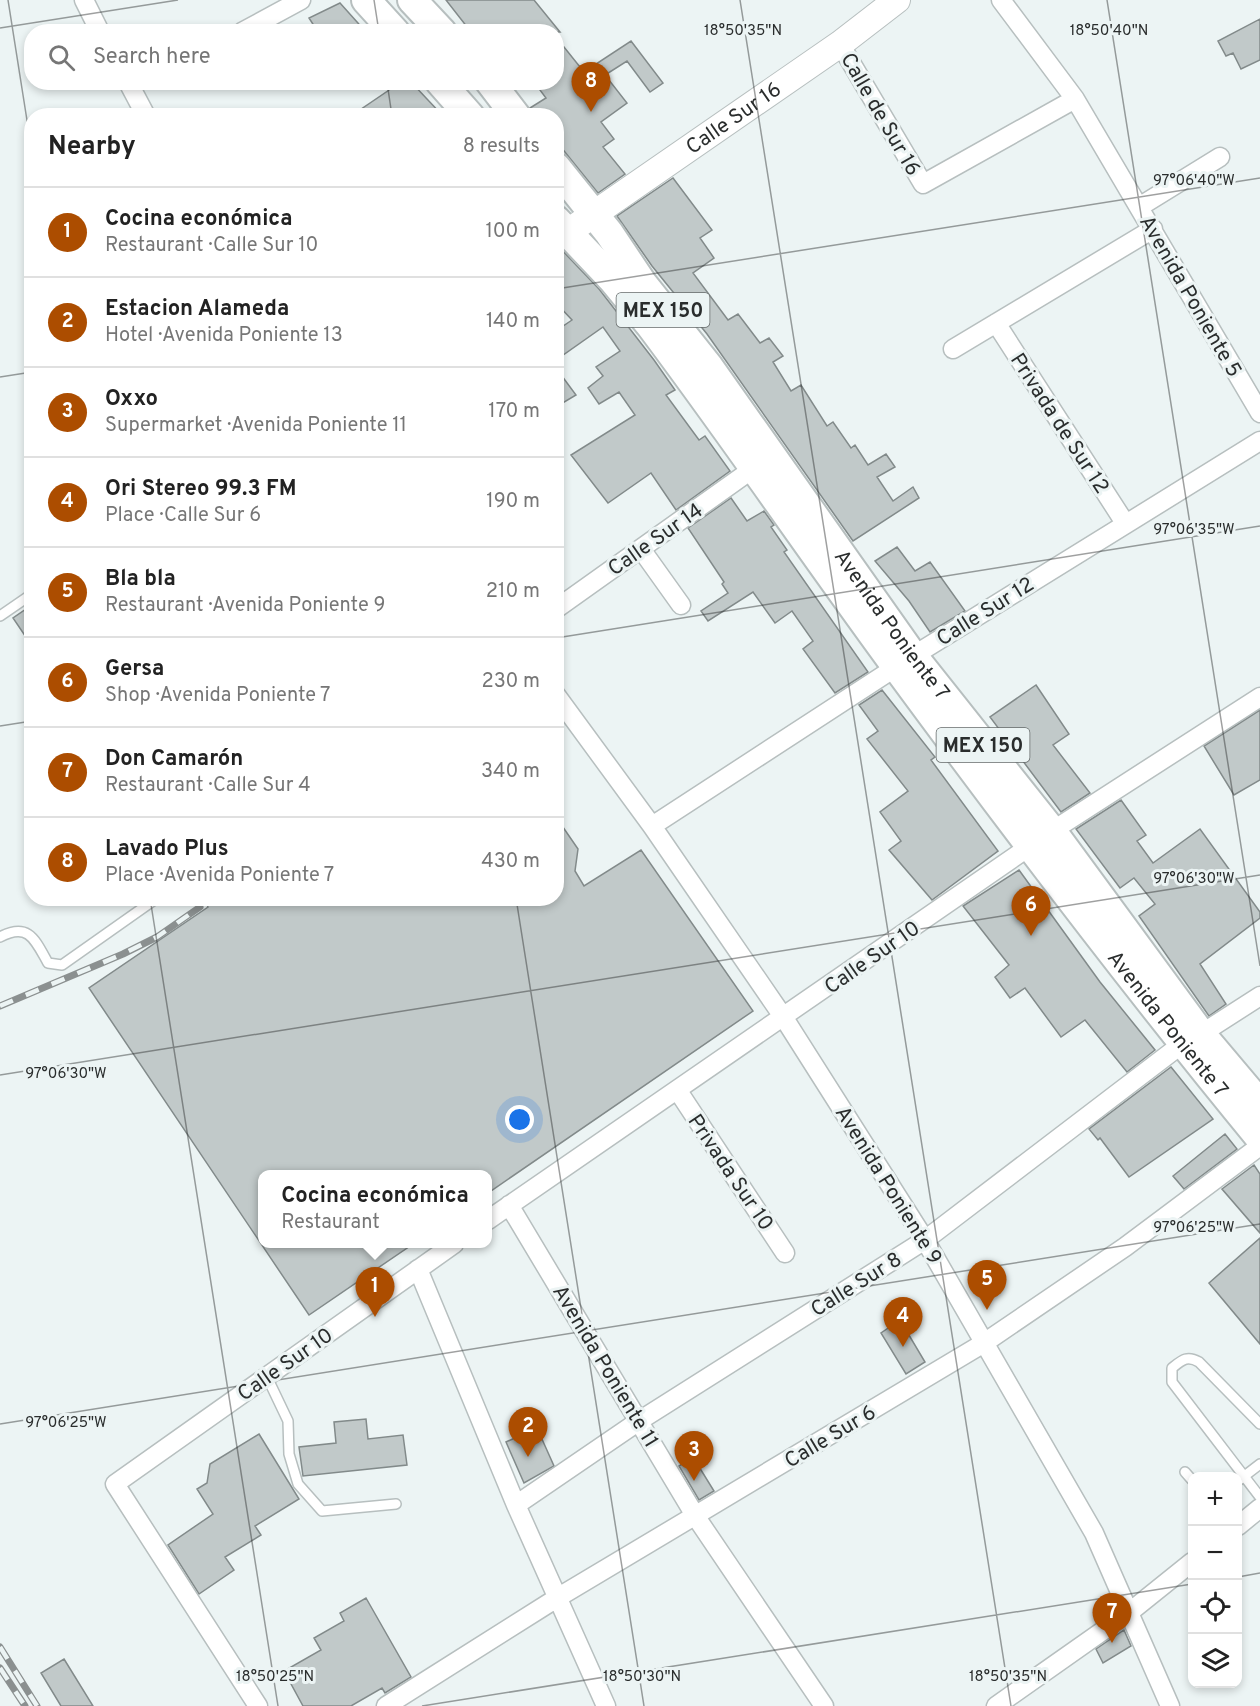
<!DOCTYPE html>
<meta charset="utf-8">
<style>
:root{--surface:#fff;--page:#f2f2f2;--text:#222;--muted:#767676;--line:#e0e0e0;--accent:#ac4d00}
body{margin:0;font-family:Overpass,sans-serif;background:var(--page);color:var(--text)}
.controls{position:absolute;right:18px;bottom:18px;display:grid;overflow:hidden;border-radius:12px;box-shadow:0 3px 9px #0003}
.controls button{width:54px;height:54px;display:grid;place-items:center;padding:0;border:0;border-bottom:2px solid var(--line);background:var(--surface);color:var(--text);font:30px sans-serif}
.you{position:absolute;left:520px;top:1120px;width:21px;height:21px;margin:-15px;border:4px solid #fff;border-radius:50%;background:#1a73e8;box-shadow:0 0 0 9px #1a73e833}
.badge{display:grid;place-items:center;width:39px;height:39px;border-radius:50%;background:var(--accent);color:#fff;font-size:20px;font-weight:700}
.pin{position:absolute;translate:-50% -50px;filter:drop-shadow(0 2px 3px #0008)}
.pin::after{content:'';position:absolute;top:32px;width:21px;height:18px;background:inherit;clip-path:polygon(0 0,100% 0,50% 100%)}
.popup{position:absolute;left:258px;top:1170px;width:234px;height:78px;box-sizing:border-box;display:grid;place-content:center;border-radius:12px;background:var(--surface);filter:drop-shadow(0 2px 4px #0005);font-size:20px;white-space:nowrap;color:var(--muted)}
.popup b{font-size:22px;color:var(--text)}
.popup::after{content:'';position:absolute;left:50%;top:100%;margin-left:-12px;border:12px solid transparent;border-top-color:var(--surface)}
.list{margin:0;padding:0;list-style:none}
h2{display:flex;justify-content:space-between;align-items:center;height:78px;margin:0;padding:0 24px;font-size:26px}
h2 small{font-size:20px;font-weight:400;color:var(--muted)}
.list li{display:grid;grid-template-columns:39px 1fr auto;gap:18px;align-items:center;box-sizing:border-box;height:90px;padding:0 24px;border-top:2px solid var(--line)}
.list b{display:block;font-size:22px;white-space:nowrap}
.list p{margin:0;font-size:20px;white-space:nowrap;color:var(--muted)}
.list em{font-size:20px;font-style:normal;color:var(--muted)}
.icon{flex:none;width:33px;height:33px;fill:none;stroke:currentColor;stroke-width:2;stroke-linecap:round;stroke-linejoin:round}
.map{position:relative;flex:none;width:1260px;height:1706px;overflow:hidden}
.search{position:absolute;background:var(--surface);box-shadow:0 3px 9px #0003;left:24px;top:24px;width:540px;height:66px;display:flex;align-items:center;gap:15px;box-sizing:border-box;padding:0 21px;border-radius:24px;color:var(--muted);font-size:22px}
.panel{position:absolute;background:var(--surface);box-shadow:0 3px 9px #0003;left:24px;top:108px;width:540px;height:798px;border-radius:24px}
.map>svg:first-child{display:block}
.building{fill:#c1c9c9;stroke:#828a8a;stroke-width:1.5}
.lines{fill:none;stroke-linecap:round;stroke-linejoin:round}
.lane-casing{stroke:#b7bfbf;stroke-width:12}
.street-casing{stroke:#b7bfbf;stroke-width:21}
.secondary-casing{stroke:#b7bfbf;stroke-width:28}
.primary-casing{stroke:#b7bfbf;stroke-width:32}
.lane{stroke:#fff;stroke-width:9}
.street{stroke:#fff;stroke-width:18}
.secondary{stroke:#fff;stroke-width:26}
.primary{stroke:#fff;stroke-width:28}
.rail-casing{stroke:#8b9090;stroke-width:7}
.rail{stroke:#ecf4f4;stroke-width:4.5;stroke-dasharray:14;stroke-linecap:butt}
.ticks{fill:none;stroke:#2a2d2d;stroke-width:1.5;stroke-opacity:0.45}
.labels{text-anchor:middle;stroke-width:6;stroke-linejoin:round;paint-order:stroke}
.shield{fill:#ecf4f4;stroke:#646969;stroke-width:1.5}
.shield-label{font-size:20px;font-weight:bold;fill:#2a2d2d}
.street-label{font-size:21px;fill:#2a2d2d;stroke:#ecf4f4}
.ticks-label{font-size:15px;text-anchor:middle;fill:#2a2d2d;stroke:#ecf4f4;stroke-width:6;stroke-linejoin:round;paint-order:stroke}
</style>
<div class="map">
<svg width="1260" height="1706" viewBox="0 0 1260 1706">
<rect width="100%" height="100%" fill="#ecf4f4"/>
<!-- building -->
<path class="building" d="M446,0h88l26,32h-89z
M340,3l26,29h-48l-9,-14z
M1260,19v41l-19,9 -8,-16 -7,3 -8,-15z
M631,41l32,42 -13,9 -23,-31 -22,14 22,28 -26,19 13,17 -11,8 22,27 -27,19 -42,-52v-25h-19l-7,-8 16,-10 -12,-16h22v-29l8,-6 20,25z
M401,82h10l32,34h-92z
M673,178l39,52 -12,8 14,20 -21,15 35,47 10,-6 22,29 9,-5 14,18 -10,6 18,29 10,-6 26,41 6,-4 18,26 4,-3 13,20 18,-11 9,13 -18,10 16,24 20,-14 6,11 -66,43 -146,-207 -55,-68 -35,-50z
M556,244l43,45 55,71 21,30 -9,5 33,45 6,-4 25,35 -54,39 -25,-37 -43,30 -37,-48 64,-40 -16,-23 -20,12 -11,-16 15,-12 -7,-9 24,-16 -17,-24 -47,33v-29l16,-11 -16,-17z
M556,368l20,27 -20,12z
M731,498l16,23 17,-10 10,14 -3,2 16,23 -3,2 84,120 -33,21 -32,-44 10,-8 -21,-30 -17,12 -22,-31 -45,29 -7,-10 27,-18 -6,-9 2,-2 -36,-54z
M897,547l18,24 15,-9 35,49 -35,21 -21,-31 -34,-40z
M32,605v41l-19,-28z
M1036,685l33,49 -16,11 37,48 -29,19 -71,-95z
M882,690l53,67 -4,3 67,91 -66,49 -43,-50 12,-9 -21,-29 28,-21 -41,-52 11,-8 -19,-26z
M1260,710v70l-26,15 -30,-49z
M1121,800l25,35 -9,6 16,22 47,-34 60,83v6l-60,46 26,40 -17,12 -70,-100 16,-12 -21,-26 -14,10 -44,-59z
M556,817l22,32 -3,22 9,15 57,-36 112,161 -265,182v-19h-226v70h151l-104,71 -220,-327 119,-81 -5,-9h353z
M1019,870l81,112 55,68 -28,22 -42,-52 -24,17 -36,-49 -15,10 -15,-21 14,-12 -46,-59z
M1171,1067l42,52 -84,58 -29,-39 -2,2 -9,-11z
M1225,1134l12,15 -53,40 -11,-13z
M1254,1165l6,9v59l-38,-44z
M1260,1238v106l-51,-61z
M900,1320l25,42 -19,12 -25,-41z
M366,1419l2,20 35,-4 4,30 -104,11 -4,-29 37,-4 -2,-21z
M537,1428l17,38 -30,17 -18,-41z
M259,1434l40,65 -44,27 6,9 -36,22 9,13 -35,24 -31,-49 45,-31 -16,-25 10,-6 3,-19z
M693,1457l21,34 -15,9 -20,-34z
M366,1598l45,79 -26,16 -3,-5 -31,18h-48l-19,-35 37,-21 -7,-12 30,-17 -4,-8z
M1124,1630l7,16 -28,17 -7,-14z
M64,1659l29,47h-32l-20,-33z"/>
<g class="lines">
<!-- lane casing -->
<g class="lane-casing">
<path id="lane" d="M0,616l32,-22
M0,937c29,-15 35,3 48,26l14,2 95,-67
M267,1377l21,44 1,33 9,30 24,27 74,-7
M1260,1424l-61,-62c-12,-7 -17,-2 -27,6v14l88,115
M1185,1472l7,8
M1238,1481l22,-17"/>
</g>
<!-- street casing -->
<g class="street-casing">
<path id="street" d="M84,0l16,32
M1001,0l74,99 185,314
M242,32l59,-32
M840,44l83,140 152,-85
M128,82l18,34
M1139,207l81,-50
M996,323l129,200
M953,349l200,-120
M641,549l40,56
M556,609l198,-141
M556,695l96,131 132,192 141,222 169,293 76,173
M652,826l261,-170 347,-215
M1201,1034l59,-38
M678,1091l107,162
M509,1205l187,312 128,189
M488,1220l564,-389 208,-134
M418,1269l98,236 90,201
M516,1505l123,-84 286,-181 257,-196
M1238,1526l22,-18
M258,1706l-143,-222 339,-240
M386,1706l171,-108 427,-255 141,-96 135,-101
M996,1706l135,-95 61,-49"/>
</g>
<!-- secondary casing -->
<g class="secondary-casing">
<g id="secondary">
<path id="s1" d="M568,232l272,-188 57,-44"/>
</g>
</g>
<!-- primary casing -->
<g class="primary-casing">
<g id="primary">
<path d="M366,0l29,32"/>
<path d="M412,0l30,32"/>
<path d="M440,82l30,34"/>
<path d="M490,82l26,34"/>
<path id="s2" d="M556,167l53,66 34,51 66,83 204,289 139,175 149,203 59,70"/>
<path id="s3" d="M556,220l57,60 37,45c85,113 164,230 248,344 117,159 236,316 362,469"/>
</g>
</g>
<!-- lane -->
<use href="#lane" class="lane"/>
<!-- street -->
<use href="#street" class="street"/>
<!-- secondary -->
<use href="#secondary" class="secondary"/>
<!-- primary -->
<use href="#primary" class="primary"/>
<!-- rail casing -->
<g class="rail-casing">
<path id="rail" d="M0,1006l123,-52 34,-17 43,-30
M0,1647l37,59
M0,1668l25,38"/>
</g>
<!-- rail -->
<use href="#rail" class="rail"/>
</g>
<!-- ticks -->
<path class="ticks" d="M8,0l24,152M374,0l5,32M740,0l271,1706M1107,0l153,966M0,28l178,-28M387,82l5,34M556,289l704,-111M0,377l32,-5M556,638l704,-112M0,726l32,-5M150,898l128,808M516,898l128,808M0,1075l1260,-200M0,1424l1260,-200M1238,1577l22,-4M422,1706l770,-122"/>
<g class="labels">
<!-- shield labels -->
<g class="shield">
<rect x="616.5" y="293" width="93" height="34" rx="4.5"/>
<rect x="936.5" y="728" width="93" height="34" rx="4.5"/>
</g>
<g class="shield-label">
<text x="663" y="317">MEX 150</text>
<text x="983" y="752">MEX 150</text>
</g>
<!-- street labels -->
<g class="street-label">
<text transform="translate(881 114) rotate(60)" y="7">Calle de Sur 16</text>
<text dy="7" stroke="none"><textPath href="#s1" startOffset="201">Calle Sur 16</textPath></text>
<text transform="translate(1191 296) rotate(60)" y="7">Avenida Poniente 5</text>
<text transform="translate(1060 423) rotate(57)" y="7">Privada de Sur 12</text>
<text transform="translate(655 539) rotate(-35)" y="7">Calle Sur 14</text>
<text transform="translate(985 611) rotate(-32)" y="7">Calle Sur 12</text>
<text dy="7" stroke="none"><textPath href="#s2" startOffset="568">Avenida Poniente 7</textPath></text>
<text transform="translate(872 957) rotate(-35)" y="7">Calle Sur 10</text>
<text dy="7" stroke="none"><textPath href="#s3" startOffset="1011">Avenida Poniente 7</textPath></text>
<text transform="translate(731 1172) rotate(56)" y="7">Privada Sur 10</text>
<text transform="translate(889 1185) rotate(58)" y="7">Avenida Poniente 9</text>
<text transform="translate(856 1284) rotate(-32)" y="7">Calle Sur 8</text>
<text transform="translate(285 1364) rotate(-35)" y="7">Calle Sur 10</text>
<text transform="translate(606 1366) rotate(59)" y="7">Avenida Poniente 11</text>
<text transform="translate(830 1436) rotate(-31)" y="7">Calle Sur 6</text>
</g>
</g>
<g class="ticks-label">
<text x="1109" y="35">18°50'40"N</text>
<text x="743" y="35">18°50'35"N</text>
<text x="1194" y="185">97°06'40"W</text>
<text x="1194" y="534">97°06'35"W</text>
<text x="1194" y="883">97°06'30"W</text>
<text x="66" y="1078">97°06'30"W</text>
<text x="1194" y="1232">97°06'25"W</text>
<text x="66" y="1427">97°06'25"W</text>
<text x="275" y="1681">18°50'25"N</text>
<text x="642" y="1681">18°50'30"N</text>
<text x="1008" y="1681">18°50'35"N</text>
</g>
</svg>
<div class="controls">
<button>+</button>
<button>−</button>
<button><svg class="icon" aria-label="locate" viewBox="0 0 24 24"><circle cx="12" cy="12" r="6"/><path d="M12 2v4M12 18v4M2 12h4M18 12h4"/></svg></button>
<button><svg class="icon" aria-label="layers" viewBox="0 0 24 24"><path d="M12 4l9 5-9 5-9-5zM3 14l9 5 9-5"/></svg></button>
</div>
<div class="you"></div>
<div class="pin badge" style="left:375px;top:1317px">1</div>
<div class="popup"><b>Cocina económica</b>Restaurant</div>
<div class="pin badge" style="left:528px;top:1457px">2</div>
<div class="pin badge" style="left:694px;top:1481px">3</div>
<div class="pin badge" style="left:903px;top:1347px">4</div>
<div class="pin badge" style="left:987px;top:1310px">5</div>
<div class="pin badge" style="left:1031px;top:936px">6</div>
<div class="pin badge" style="left:1112px;top:1643px">7</div>
<div class="pin badge" style="left:591px;top:112px">8</div>
<div class="search"><svg class="icon" aria-label="search" viewBox="0 0 24 24"><circle cx="10" cy="10" r="6"/><path d="M15 15l6 6"/></svg>Search here</div>
<section class="panel">
<h2>Nearby<small>8 results</small></h2>
<ul class="list">
<li><span class="badge">1</span><div><b>Cocina económica</b><p>Restaurant · Calle Sur 10</p></div><em>100 m</em></li>
<li><span class="badge">2</span><div><b>Estacion Alameda</b><p>Hotel · Avenida Poniente 13</p></div><em>140 m</em></li>
<li><span class="badge">3</span><div><b>Oxxo</b><p>Supermarket · Avenida Poniente 11</p></div><em>170 m</em></li>
<li><span class="badge">4</span><div><b>Ori Stereo 99.3 FM</b><p>Place · Calle Sur 6</p></div><em>190 m</em></li>
<li><span class="badge">5</span><div><b>Bla bla</b><p>Restaurant · Avenida Poniente 9</p></div><em>210 m</em></li>
<li><span class="badge">6</span><div><b>Gersa</b><p>Shop · Avenida Poniente 7</p></div><em>230 m</em></li>
<li><span class="badge">7</span><div><b>Don Camarón</b><p>Restaurant · Calle Sur 4</p></div><em>340 m</em></li>
<li><span class="badge">8</span><div><b>Lavado Plus</b><p>Place · Avenida Poniente 7</p></div><em>430 m</em></li>
</ul>
</section>
</div>
